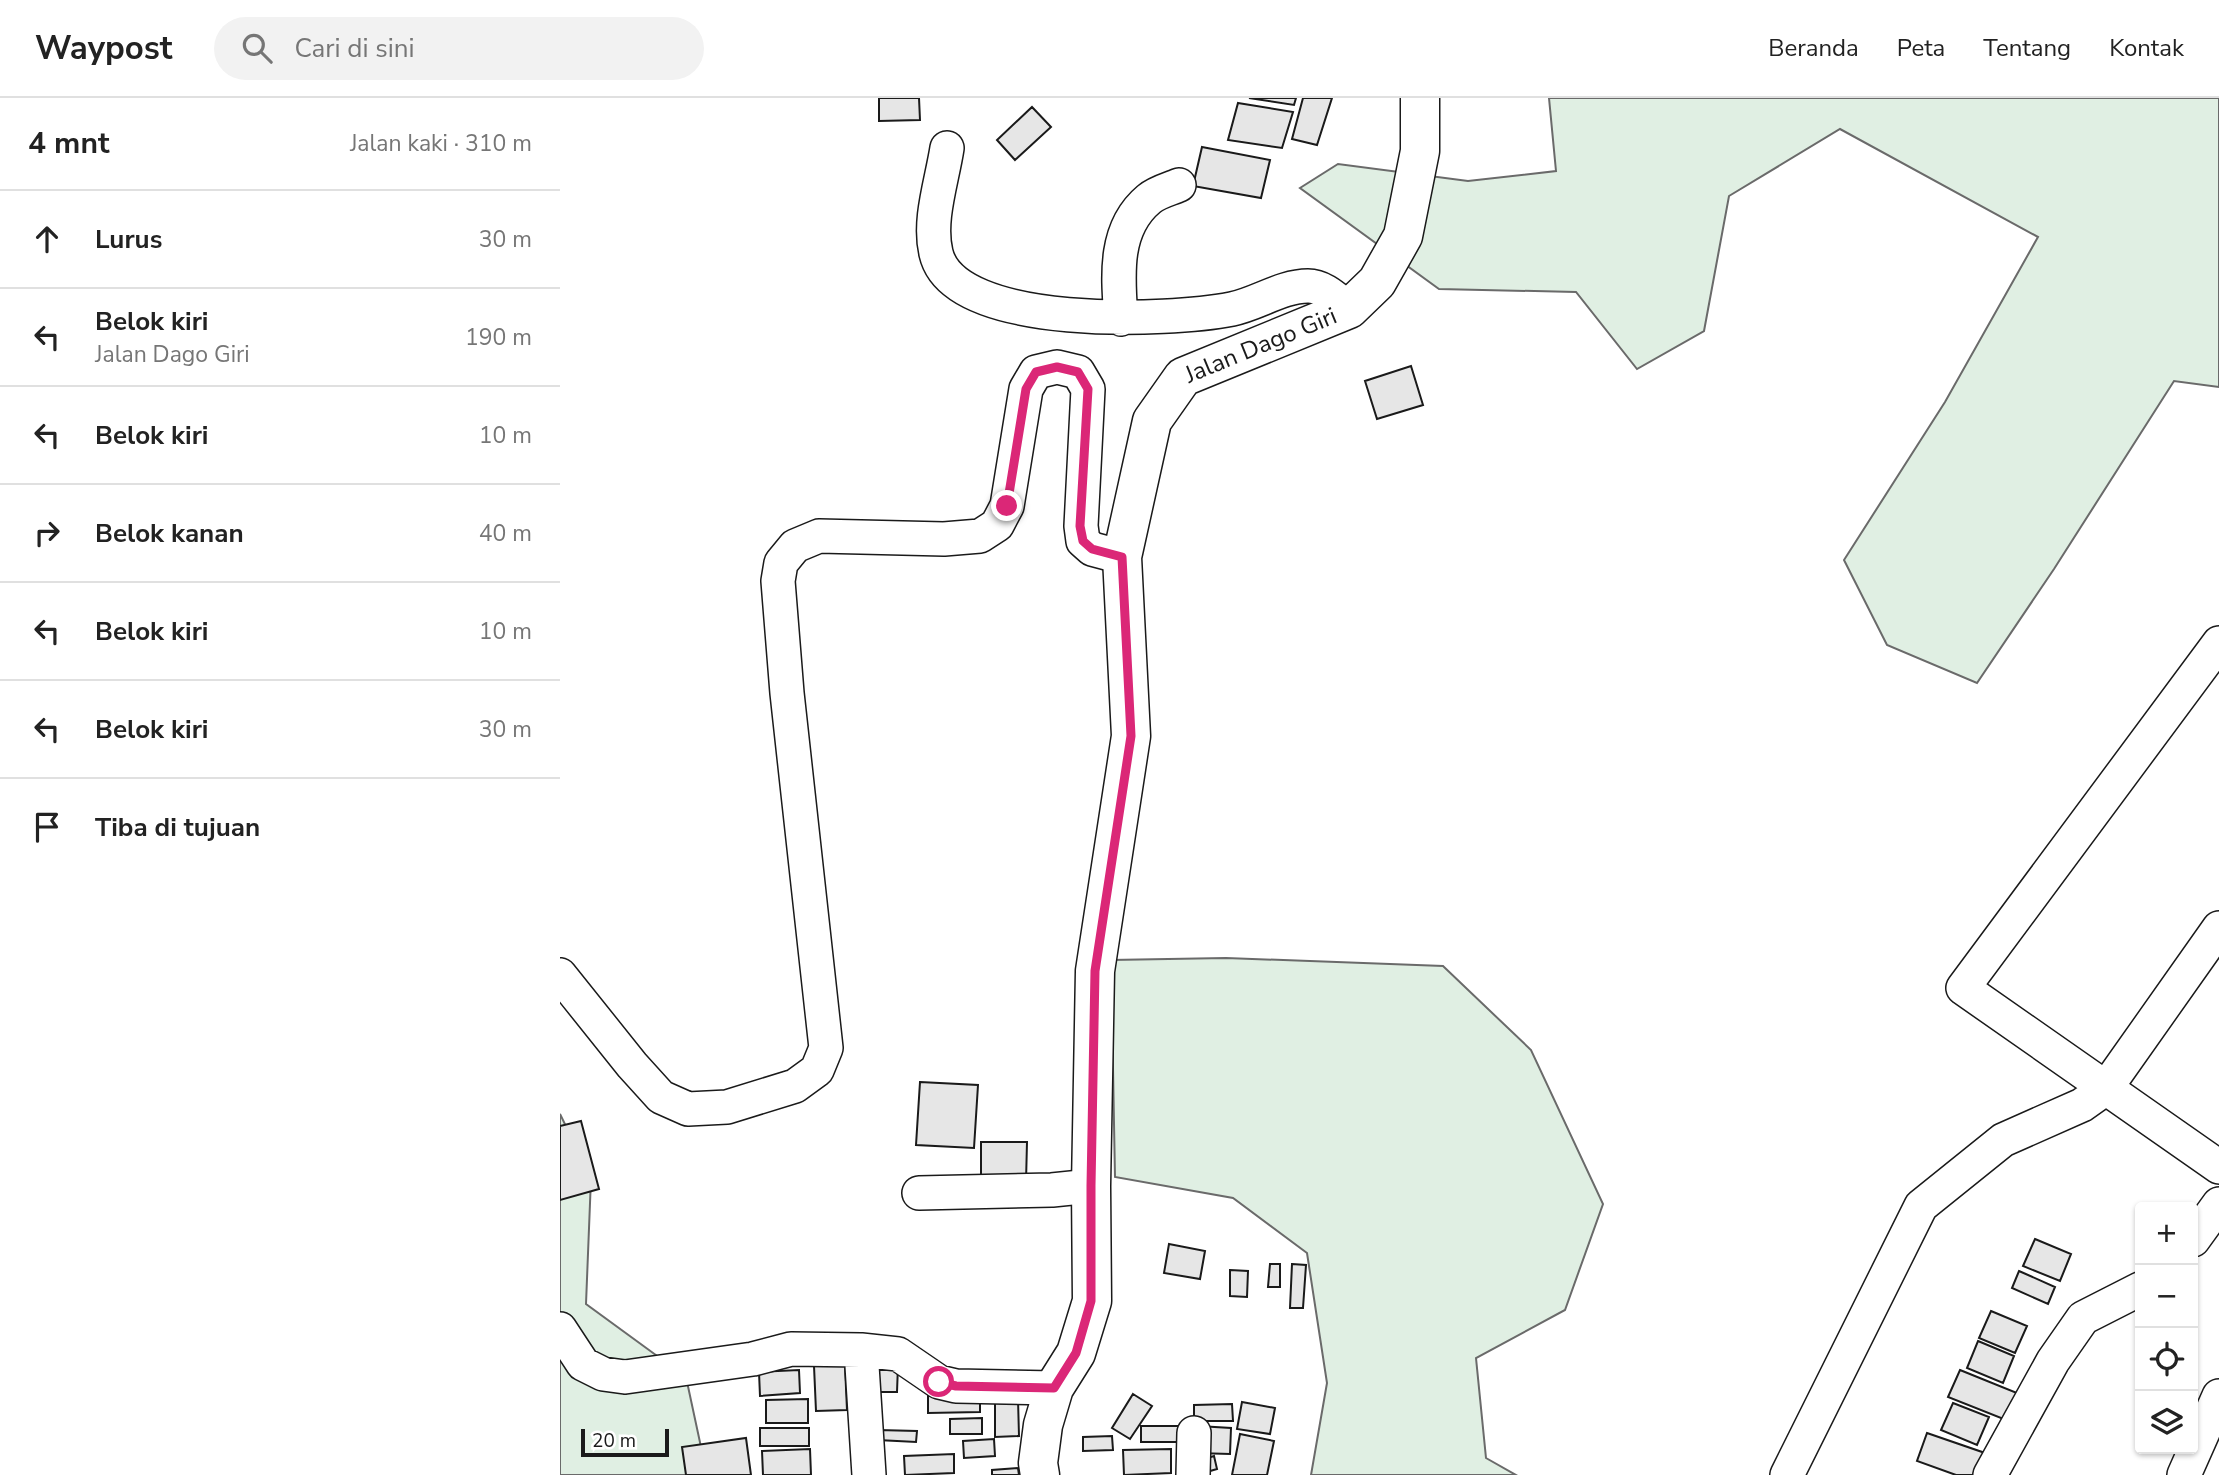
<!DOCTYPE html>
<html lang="id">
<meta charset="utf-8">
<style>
:root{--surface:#fff;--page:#f2f2f2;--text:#222;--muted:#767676;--line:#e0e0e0}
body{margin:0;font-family:"Nunito Sans",sans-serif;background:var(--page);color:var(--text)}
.controls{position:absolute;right:21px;bottom:21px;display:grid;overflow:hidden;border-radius:7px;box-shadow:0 2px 5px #0004}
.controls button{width:63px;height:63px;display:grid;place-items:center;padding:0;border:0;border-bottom:2px solid var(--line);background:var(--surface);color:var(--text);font:35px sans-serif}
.scale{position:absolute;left:21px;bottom:18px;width:88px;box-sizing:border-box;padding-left:7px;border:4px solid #1a1a1a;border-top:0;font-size:19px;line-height:24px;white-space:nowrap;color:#1a1a1a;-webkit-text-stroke:5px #fff;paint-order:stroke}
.stop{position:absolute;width:21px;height:21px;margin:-16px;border:5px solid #db2777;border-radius:50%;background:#fff}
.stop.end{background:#db2777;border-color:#fff;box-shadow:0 2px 7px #0008}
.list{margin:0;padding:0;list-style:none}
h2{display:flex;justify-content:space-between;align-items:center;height:91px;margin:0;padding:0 28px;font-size:30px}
h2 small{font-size:23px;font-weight:400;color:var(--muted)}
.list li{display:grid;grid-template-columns:46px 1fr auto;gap:21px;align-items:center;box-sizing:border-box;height:98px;padding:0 28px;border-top:2px solid var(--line)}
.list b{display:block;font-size:26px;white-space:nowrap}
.list p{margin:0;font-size:23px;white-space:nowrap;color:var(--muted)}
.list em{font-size:23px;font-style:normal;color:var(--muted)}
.icon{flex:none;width:38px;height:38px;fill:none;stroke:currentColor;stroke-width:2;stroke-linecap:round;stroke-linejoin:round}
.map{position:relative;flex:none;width:1659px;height:1377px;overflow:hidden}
header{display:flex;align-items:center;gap:42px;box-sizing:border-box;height:98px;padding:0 35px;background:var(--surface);border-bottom:2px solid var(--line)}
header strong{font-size:33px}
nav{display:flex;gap:38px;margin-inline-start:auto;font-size:24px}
.search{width:490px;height:63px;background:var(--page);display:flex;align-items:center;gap:18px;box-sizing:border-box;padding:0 24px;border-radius:38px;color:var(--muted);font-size:26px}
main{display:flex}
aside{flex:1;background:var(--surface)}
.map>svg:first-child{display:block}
.green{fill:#e0efe3;stroke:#6a6a6a;stroke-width:2}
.building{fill:#e6e6e6;stroke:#1a1a1a;stroke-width:2}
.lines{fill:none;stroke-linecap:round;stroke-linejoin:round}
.minor-casing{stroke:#1a1a1a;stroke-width:36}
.major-casing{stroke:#1a1a1a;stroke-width:41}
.minor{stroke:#fff;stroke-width:33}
.major{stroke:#fff;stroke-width:38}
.route{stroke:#db2777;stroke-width:9}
.labels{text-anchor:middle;stroke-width:5;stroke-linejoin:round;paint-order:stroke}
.street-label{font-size:24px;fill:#1a1a1a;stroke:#fff}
</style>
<header>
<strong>Waypost</strong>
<div class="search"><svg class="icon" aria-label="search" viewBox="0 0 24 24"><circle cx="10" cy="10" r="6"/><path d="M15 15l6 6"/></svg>Cari di sini</div>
<nav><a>Beranda</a><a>Peta</a><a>Tentang</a><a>Kontak</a></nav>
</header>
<main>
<aside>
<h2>4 mnt<small>Jalan kaki · 310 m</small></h2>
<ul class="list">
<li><svg class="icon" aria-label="ahead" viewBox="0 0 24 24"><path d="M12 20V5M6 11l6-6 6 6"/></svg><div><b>Lurus</b></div><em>30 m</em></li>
<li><svg class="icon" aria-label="left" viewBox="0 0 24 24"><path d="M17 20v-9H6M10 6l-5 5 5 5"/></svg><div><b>Belok kiri</b><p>Jalan Dago Giri</p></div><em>190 m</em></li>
<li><svg class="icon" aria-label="left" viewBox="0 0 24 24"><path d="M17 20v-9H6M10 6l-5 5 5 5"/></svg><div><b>Belok kiri</b></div><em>10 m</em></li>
<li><svg class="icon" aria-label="right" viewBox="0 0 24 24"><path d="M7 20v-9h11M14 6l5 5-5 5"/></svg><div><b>Belok kanan</b></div><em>40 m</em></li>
<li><svg class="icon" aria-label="left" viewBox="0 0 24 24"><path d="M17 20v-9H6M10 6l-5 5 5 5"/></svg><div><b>Belok kiri</b></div><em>10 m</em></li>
<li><svg class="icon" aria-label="left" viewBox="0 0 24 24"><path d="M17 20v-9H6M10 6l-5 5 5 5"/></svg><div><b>Belok kiri</b></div><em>30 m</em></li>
<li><svg class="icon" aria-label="arrive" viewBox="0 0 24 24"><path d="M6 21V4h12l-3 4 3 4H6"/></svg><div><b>Tiba di tujuan</b></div></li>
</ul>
</aside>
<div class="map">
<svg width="1659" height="1377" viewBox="0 0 1659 1377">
<rect width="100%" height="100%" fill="#fff"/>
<!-- green -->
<path class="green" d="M989,0h670v289l-45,-6 -120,188 -77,114 -90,-38 -43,-85 101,-158 93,-165 -198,-108 -111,67 -25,135 -67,38 -61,-77 -137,-3 -139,-101 38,-24 130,17 88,-10z
M666,860l217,8 88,84 72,154 -38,106 -89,48 10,100 30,17h-205l16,-92 -20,-130 -74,-55 -118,-21 -4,-217z
M0,1016l31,64 -5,126 100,73 21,98h-147z"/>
<!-- building -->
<path class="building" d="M319,0h40l1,22 -41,1z
M689,0h47l-2,7z
M743,0h29l-15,47 -25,-6z
M678,5l55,9 -11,36 -54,-8z
M472,9l19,20 -36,33 -18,-20z
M642,49l68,13 -9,38 -68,-12z
M851,268l12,39 -46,14 -12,-38z
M360,984l58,3 -4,63 -58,-3z
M21,1023l18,68 -39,11v-74z
M421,1044h46l-1,40h-45z
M1475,1141l36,15 -11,27 -37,-15z
M609,1146l36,7 -5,28 -36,-6z
M710,1166h10v23h-12z
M732,1166l14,1 -3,43h-13z
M670,1172l18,1 -1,26 -17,-1z
M1459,1173l36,16 -7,17 -36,-16z
M1431,1213l36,15 -12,27 -36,-15z
M1418,1243l36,15 -11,27 -36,-15z
M319,1267h19l-1,27h-19z
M254,1268h31l2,44 -31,1z
M239,1272l1,23 -40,3 -1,-24z
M1400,1272l57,23 -11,27 -58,-23z
M420,1294v20l-52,1v-20z
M573,1296l19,12 -22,33 -18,-11z
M248,1301v24h-42v-23z
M458,1301l1,37 -24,1v-37z
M682,1304l33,6 -5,26 -33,-5z
M1393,1305l36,14 -12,28 -36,-15z
M672,1306l1,17h-39v-16z
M422,1320v16h-32v-15z
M581,1328h45v16h-45z
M638,1328l33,2 -1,26 -34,-1z
M200,1330h49v18h-49z
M318,1332l39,1 -1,11 -38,-2z
M1367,1335l58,20 -7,22h-22l-39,-14z
M680,1336l34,7 -7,34h-35z
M552,1338l1,14 -30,1v-14z
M186,1340l5,37h-65l-4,-28z
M434,1341l1,17 -31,2 -1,-17z
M250,1351l1,26h-48l-1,-24z
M611,1351v24l-47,2 -1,-25z
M394,1356v19l-49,2 -1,-19z
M654,1358l3,13 -17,5 -3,-13z
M458,1370l1,7h-27v-5z"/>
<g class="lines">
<!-- minor casing -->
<g class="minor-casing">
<path id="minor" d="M387,50c-5,33 -19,72 -11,105 18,78 236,68 296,56 25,-5 50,-23 76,-23 16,0 29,14 41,23
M561,221c-3,-42 -8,-90 28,-120 8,-7 21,-10 30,-14
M1659,545l-256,345 256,179
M0,877l72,90 29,32 27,12 39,-2 68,-21 22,-16 9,-22 -39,-355 -9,-112 3,-18 14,-17 24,-10 125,3 36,-3 17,-11 10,-19 19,-117 10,-17 21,-5 21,5 10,17 -7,137 2,15 9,8 30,8
M359,1095l133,-3 39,-4
M1633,1142l26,-36
M0,1231l23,35 20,10 22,3 128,-18 38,-10 70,1
M309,1377l-8,-125 37,4 41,28 17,4 98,2
M633,1377l1,-42
M1227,1377l134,-269 82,-66 79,-35 24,-17 113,-160
M1430,1377l63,-114 30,-43 57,-29
M1624,1377l35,-79"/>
</g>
<!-- major casing -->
<g class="major-casing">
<g id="major">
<path id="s1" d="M480,1377l-2,-12 5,-38 11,-37 22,-35 16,-52 -1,-115 4,-215 36,-235 -9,-179 30,-136 31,-44 166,-68 28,-27 26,-46 17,-85v-53"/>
</g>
</g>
<!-- minor -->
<use href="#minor" class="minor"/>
<!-- major -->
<use href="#major" class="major"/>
</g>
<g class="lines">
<!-- route -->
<path class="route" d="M379,1284l17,4 98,2 22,-35 15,-52v-115l4,-215 36,-235 -9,-179 -30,-8 -9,-8 -3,-15 8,-137 -10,-17 -21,-5 -21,5 -10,17 -19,117"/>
</g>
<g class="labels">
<!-- street labels -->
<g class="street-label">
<text dy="8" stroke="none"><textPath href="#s1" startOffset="1209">Jalan Dago Giri</textPath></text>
</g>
</g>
</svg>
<div class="controls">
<button>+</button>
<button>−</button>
<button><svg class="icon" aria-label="locate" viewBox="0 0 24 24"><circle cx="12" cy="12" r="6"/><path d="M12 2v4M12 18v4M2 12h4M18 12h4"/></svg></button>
<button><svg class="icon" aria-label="layers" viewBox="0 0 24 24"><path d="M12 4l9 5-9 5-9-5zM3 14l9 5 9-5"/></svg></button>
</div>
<div class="scale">20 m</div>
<div class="stop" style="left:379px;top:1284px"></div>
<div class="stop end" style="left:447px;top:408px"></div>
</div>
</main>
